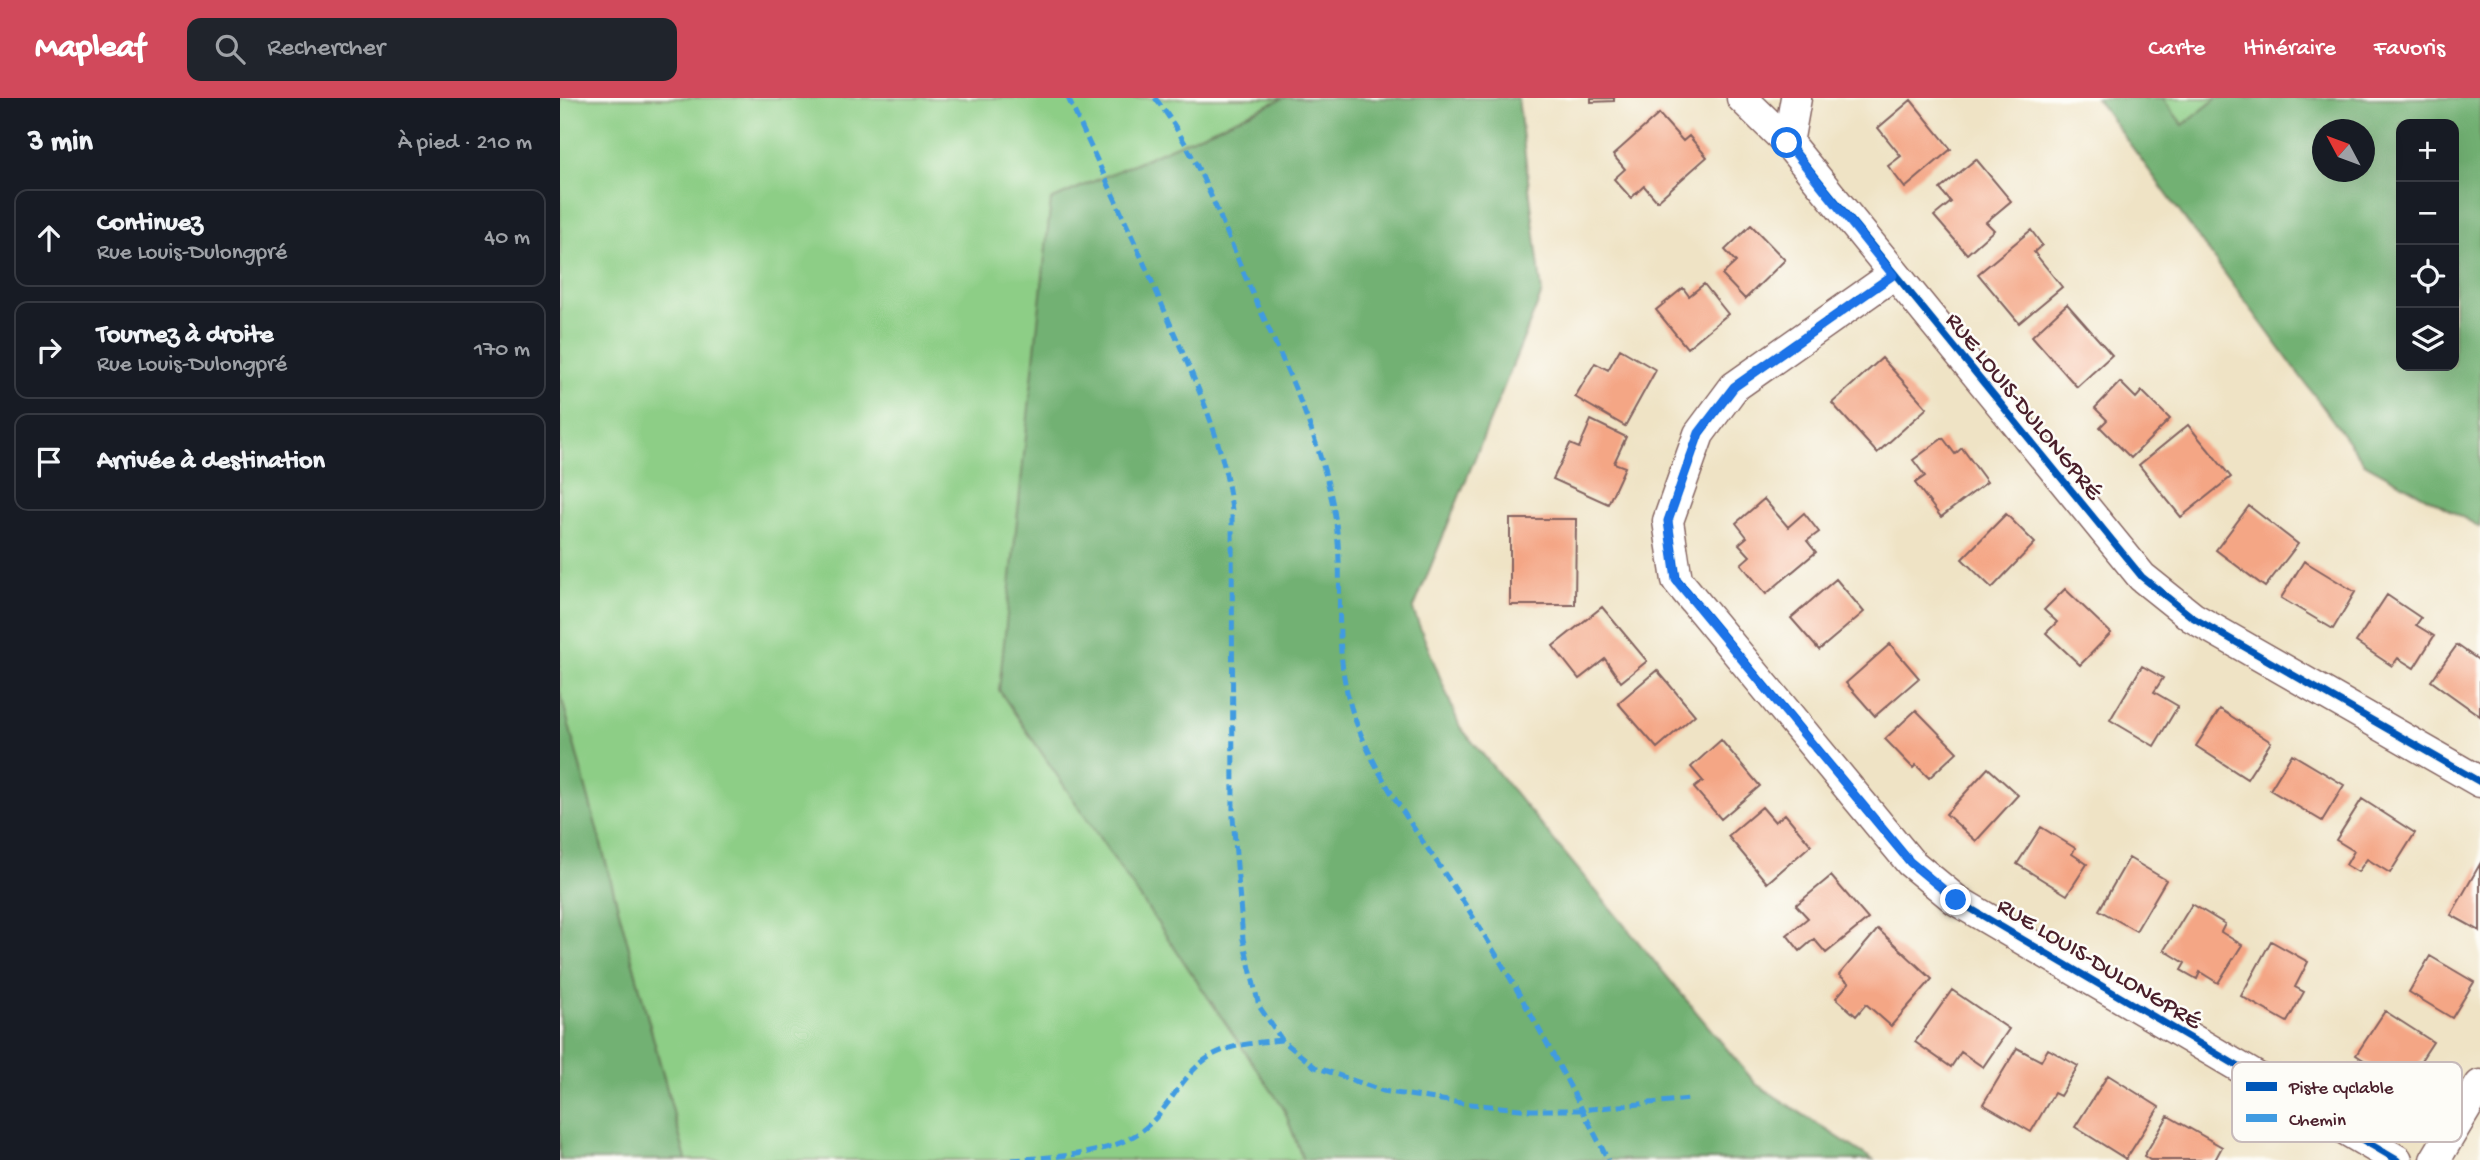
<!DOCTYPE html>
<html lang="fr">
<meta charset="utf-8">
<style>
:root{--surface:#171b24;--page:#20242c;--text:#f1f3f6;--muted:#9ea1a6;--line:#363941;--accent:#d1495b}
body{margin:0;font-family:"Gochi Hand",sans-serif;background:var(--page);color:var(--text)}
.controls{position:absolute;right:21px;top:21px;display:grid;overflow:hidden;border-radius:14px;box-shadow:0 7px 28px #0002}
.controls button{width:63px;height:63px;display:grid;place-items:center;padding:0;border:0;border-bottom:2px solid var(--line);background:var(--surface);color:var(--text);font:35px sans-serif}
.compass{position:absolute;left:1752px;top:21px;width:63px;height:63px;border-radius:50%;background:var(--surface);box-shadow:0 7px 28px #0002;rotate:311deg}
.stop{position:absolute;width:21px;height:21px;margin:-16px;border:5px solid #1a73e8;border-radius:50%;background:#fff}
.stop.end{background:#1a73e8;border-color:#fff;box-shadow:0 2px 7px #0008}
.list{margin:0;padding:0;list-style:none}
h2{display:flex;justify-content:space-between;align-items:center;height:91px;margin:0;padding:0 28px;font-size:30px}
h2 small{font-size:23px;font-weight:400;color:var(--muted)}
.list li{display:grid;grid-template-columns:46px 1fr auto;gap:21px;align-items:center;box-sizing:border-box;height:98px;margin:0 14px 14px;padding:0 14px;border:2px solid var(--line);border-radius:14px}
.list b{display:block;font-size:26px;white-space:nowrap}
.list p{margin:0;font-size:23px;white-space:nowrap;color:var(--muted)}
.list em{font-size:23px;font-style:normal;color:var(--muted)}
.icon{flex:none;width:38px;height:38px;fill:none;stroke:currentColor;stroke-width:2;stroke-linecap:round;stroke-linejoin:round}
.map{position:relative;flex:none;width:1920px;height:1062px;overflow:hidden}
header{display:flex;align-items:center;gap:42px;box-sizing:border-box;height:98px;padding:0 35px;background:var(--accent);color:#fff}
header strong{font-size:33px}
nav{display:flex;gap:38px;margin-inline-start:auto;font-size:24px}
.search{width:490px;height:63px;background:var(--page);display:flex;align-items:center;gap:18px;box-sizing:border-box;padding:0 24px;border-radius:14px;color:var(--muted);font-size:26px}
main{display:flex}
aside{flex:1;background:var(--surface)}
.map>svg:first-child{display:block}
.green{fill:#8dce86;stroke:#6c7658;stroke-width:2}
.forest{fill:#72b173;stroke:#5e684f;stroke-width:2;fill-rule:evenodd}
.building{fill:#f4a685}
.lines{fill:none;stroke-linecap:round;stroke-linejoin:round}
.street-casing{stroke:#846461;stroke-width:33}
.street{stroke:#fff;stroke-width:30}
.quiet{stroke:#409be1;stroke-width:5;stroke-dasharray:10 5;stroke-linecap:butt}
.cycleway-casing{stroke:#fdfcf7;stroke-width:11}
.cycleway{stroke:#0057b8;stroke-width:7}
.route{stroke:#1a73e8;stroke-width:9}
.labels{text-anchor:middle;stroke-width:5;stroke-linejoin:round;paint-order:stroke}
.street-label{font-size:24px;fill:#4a1f2b;stroke:#fdfcf7}
.key{fill:#fdfcf7;stroke:#c7baba;stroke-width:2}
.key-label{font-size:19px;fill:#4a1f2b}
</style>
<header>
<strong>Mapleaf</strong>
<div class="search"><svg class="icon" aria-label="search" viewBox="0 0 24 24"><circle cx="10" cy="10" r="6"/><path d="M15 15l6 6"/></svg>Rechercher</div>
<nav><a>Carte</a><a>Itinéraire</a><a>Favoris</a></nav>
</header>
<main>
<aside>
<h2>3 min<small>À pied · 210 m</small></h2>
<ul class="list">
<li><svg class="icon" aria-label="ahead" viewBox="0 0 24 24"><path d="M12 20V5M6 11l6-6 6 6"/></svg><div><b>Continuez</b><p>Rue Louis-Dulongpré</p></div><em>40 m</em></li>
<li><svg class="icon" aria-label="right" viewBox="0 0 24 24"><path d="M7 20v-9h11M14 6l5 5-5 5"/></svg><div><b>Tournez à droite</b><p>Rue Louis-Dulongpré</p></div><em>170 m</em></li>
<li><svg class="icon" aria-label="arrive" viewBox="0 0 24 24"><path d="M6 21V4h12l-3 4 3 4H6"/></svg><div><b>Arrivée à destination</b></div></li>
</ul>
</aside>
<div class="map">
<svg width="1920" height="1062" viewBox="0 0 1920 1062">
<rect width="100%" height="100%" fill="#fdfcf7"/>
<filter id="ink" filterUnits="userSpaceOnUse"><feTurbulence type="fractalNoise" baseFrequency=".0143" numOctaves="2"/><feDisplacementMap in="SourceGraphic" scale="14" xChannelSelector="R" yChannelSelector="G"/><feConvolveMatrix kernelMatrix="1 2 1 2 8 2 1 2 1" color-interpolation-filters="sRGB"/></filter>
<filter id="wash" filterUnits="userSpaceOnUse"><feTurbulence type="fractalNoise" baseFrequency=".00686" numOctaves="4" result="noise"/><feDisplacementMap in="SourceGraphic" scale="28" xChannelSelector="R" yChannelSelector="G"/><feGaussianBlur stdDeviation="1.57" result="paint"/><feColorMatrix in="noise" values="0 0 0 0 0 0 0 0 0 0 0 0 0 0 0 0 0 1.4 0 .05"/><feComposite in="paint" operator="in"/></filter>
<g filter="url(#wash)">
<rect width="100%" height="100%" fill="#efe3c5"/>
<!-- green -->
<path class="green" d="M0,0h724l-233,102 233,909 19,51h-617l-126,-468z
M1602,0h55l-34,27z"/>
<!-- forest -->
<path class="forest" d="M724,0h234l24,195 -129,317 47,117 296,357 117,76h-570l-19,-51 -285,-419 52,-490z
M1536,0h66l21,27 34,-27h263v429l-116,-64zM1841,26h53v242h-53zM1762,32h42v42h-42z
M0,594l126,468h-126z"/>
<g id="blocks">
<!-- building -->
<path class="building" d="M1031,0h23v3l-23,1z
M1351,2l40,49 -46,39 -17,-22 13,-10 -23,-28z
M1099,16l24,27 6,-5 18,21 -50,44 -13,-15 -13,12 -17,-19 11,-10 -12,-14z
M1416,61l35,42 -25,21 8,8 -27,24 -33,-38 17,-14 -11,-13z
M1191,127l34,35 -40,39 -23,-24 14,-13 -11,-12z
M1471,132l11,15 -8,7 28,35 -43,36 -41,-49z
M1144,186l24,30 -41,34 -31,-38 27,-22 6,8z
M1507,206l45,51 -35,32 -45,-51z
M1060,251l36,21 -31,56 -50,-29 20,-34 13,7z
M1322,260l45,50 -50,45 -45,-50z
M1560,284l16,16 6,-7 28,28 -39,39 -31,-31 7,-7 -12,-12z
M1031,322l35,17 -12,26 11,4 -17,37 -55,-25 17,-35 9,4z
M1628,327l43,52 -50,40 -42,-52z
M1383,340l12,16 7,-6 25,34 -46,35 -26,-34 10,-7 -12,-16z
M1204,401l24,28 16,-14 15,19 -12,9 9,11 -50,42 -25,-30 9,-8 -11,-12 8,-7 -11,-14z
M1689,408l49,38 -33,43 -49,-37z
M1446,416l29,29 -43,45 -30,-29z
M950,421h66l-1,86h-65z
M1744,463l51,31 -22,37 -52,-31z
M1276,481l28,33 -45,38 -28,-32z
M1505,491l46,44 -31,32 -34,-32 11,-11 -13,-12z
M1827,497l34,23 -5,7 18,11 -20,32 -16,-10 -6,8 -36,-24z
M1042,509l45,54 -26,21 -16,-23 -26,20 -26,-33z
M1330,546l29,34 -44,38 -29,-33z
M1897,547l23,16v55l-49,-35z
M1582,568l21,12 -9,14 24,14 -24,40 -44,-26z
M1097,572l38,45 -38,33 -39,-45z
M1660,611l51,33 -24,37 -51,-33z
M1356,612l41,42 -28,26 -13,-13 -3,3 -28,-29z
M1161,642l39,46 -39,33 -27,-31 9,-7 -12,-14z
M1732,656l52,31 -22,36 -52,-31z
M1428,670l30,27 -42,46 -30,-27z
M1802,701l53,34 -25,40 -23,-14 -9,13 -12,-7 8,-14 -18,-11z
M1202,709l13,15 10,-8 26,31 -44,38 -39,-47z
M1481,729l34,21 -3,6 15,10 -20,31 -50,-31z
M1569,760l37,22 -30,51 -37,-21z
M1920,766v67l-29,-16z
M1271,778l37,43 -42,34 -12,-14 -14,12 -13,-16 21,-17 -12,-13z
M1632,806l33,20 -4,8 21,13 -24,38 -18,-11 -3,7 -16,-9 4,-7 -21,-13z
M1318,831l54,50 -41,47 -25,-22 -10,12 -20,-18 13,-15 -10,-8z
M1711,843l37,21 -13,25 9,5 -17,30 -46,-26z
M1870,858l44,26 -22,36 -43,-26z
M1392,892l57,39 -26,38 -22,-15 -10,15 -36,-25z
M1825,913l48,31 -29,44 -48,-31z
M1457,950l24,13 7,-12 30,17 -18,30 -6,-3 -23,39 -48,-28z
M1548,977l51,32 -33,52 -51,-32z
M1608,1018l54,31 -7,13h-65l-6,-4z"/>
</g>
</g>
<g filter="url(#ink)">
<use href="#blocks" fill-opacity="0" stroke="#846461" stroke-width="2"/>
<g class="lines">
<!-- street casing -->
<g class="street-casing">
<path id="street" d="M1182,0l46,45 8,-45
M1228,45l354,434 50,40 288,165
M1333,177l-159,112 -35,47 -31,87 9,59 233,282 46,38 441,260
M1875,1062l45,-75"/>
</g>
<!-- street -->
<use href="#street" class="street"/>
<!-- quiet -->
<path class="quiet" d="M508,0c35,74 69,148 101,223 28,65 55,119 63,190l1,306 10,122 16,67 23,34 33,27 29,10 39,14 78,12 70,7h50l109,-11
M595,0c41,52 64,118 90,178 32,73 70,146 87,225 17,76 -5,144 24,221 25,65 67,118 105,176 54,84 102,173 147,262
M452,1062c41,-4 89,-3 125,-26 30,-20 39,-50 64,-71 22,-19 54,-20 81,-23"/>
<!-- cycleway casing -->
<g class="cycleway-casing">
<path id="cycleway" d="M1228,45l354,434 50,40 288,165
M1333,177l-159,112 -35,47 -31,87 9,59 233,282 46,38 441,260"/>
</g>
<!-- cycleway -->
<use href="#cycleway" class="cycleway"/>
</g>
</g>
<g class="lines" filter="url(#ink)">
<!-- route -->
<path class="route" d="M1227,45l106,132 -159,112 -35,46 -31,88 8,59 234,282 46,38"/>
</g>
<g class="labels">
<!-- street labels -->
<g class="street-label">
<text transform="translate(1465 307) rotate(51)" y="8">RUE LOUIS-DULONGPRÉ</text>
<text transform="translate(1540 864) rotate(31)" y="8">RUE LOUIS-DULONGPRÉ</text>
</g>
</g>
<!-- legend -->
<rect x="1672" y="964" width="230" height="80" rx="10" class="key"/>
<rect x="1686" y="984" width="31" height="9" fill="#0057b8"/>
<rect x="1686" y="1016" width="31" height="8" fill="#409be1"/>
<g class="key-label">
<text x="1729" y="995">Piste cyclable</text>
<text x="1729" y="1027">Chemin</text>
</g>
</svg>
<div class="controls">
<button>+</button>
<button>−</button>
<button><svg class="icon" aria-label="locate" viewBox="0 0 24 24"><circle cx="12" cy="12" r="6"/><path d="M12 2v4M12 18v4M2 12h4M18 12h4"/></svg></button>
<button><svg class="icon" aria-label="layers" viewBox="0 0 24 24"><path d="M12 4l9 5-9 5-9-5zM3 14l9 5 9-5"/></svg></button>
</div>
<svg class="compass" viewBox="-18 -18 36 36"><path d="M0-13l5 13h-10z" fill="#e53935"/><path d="M0 13l5-13h-10z" fill="#9ea1a6"/></svg>
<div class="stop" style="left:1227px;top:45px"></div>
<div class="stop end" style="left:1396px;top:802px"></div>
</div>
</main>
